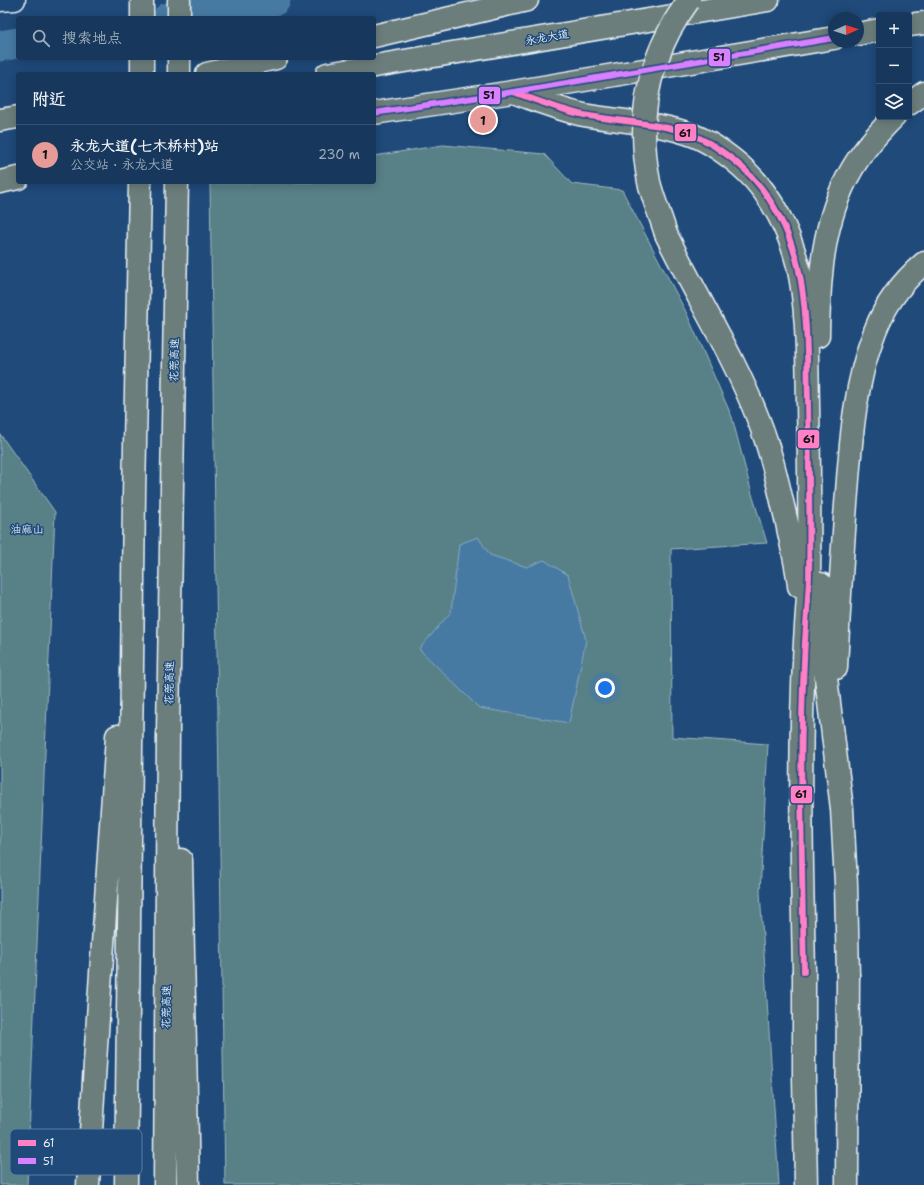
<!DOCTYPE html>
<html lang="zh">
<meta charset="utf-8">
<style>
:root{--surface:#17385c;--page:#244365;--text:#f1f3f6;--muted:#9eacbb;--line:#365272;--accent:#e69b98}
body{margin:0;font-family:"Shantell Sans","LXGW WenKai TC",sans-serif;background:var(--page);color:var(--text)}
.controls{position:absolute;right:12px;top:12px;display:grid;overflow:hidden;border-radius:4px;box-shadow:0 2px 10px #0003}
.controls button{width:36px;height:36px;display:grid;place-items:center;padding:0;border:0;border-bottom:1px solid var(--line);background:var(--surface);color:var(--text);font:20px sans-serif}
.compass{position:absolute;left:828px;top:12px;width:36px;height:36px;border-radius:50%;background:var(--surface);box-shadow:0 2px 10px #0003;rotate:87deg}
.you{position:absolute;left:605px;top:688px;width:14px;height:14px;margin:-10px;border:3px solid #fff;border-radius:50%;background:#1a73e8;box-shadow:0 0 0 6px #1a73e833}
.badge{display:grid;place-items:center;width:26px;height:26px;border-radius:50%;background:var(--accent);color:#111;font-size:13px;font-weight:700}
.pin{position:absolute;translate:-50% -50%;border:2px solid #fff;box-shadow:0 1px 4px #0006}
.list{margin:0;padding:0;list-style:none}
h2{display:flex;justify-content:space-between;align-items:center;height:52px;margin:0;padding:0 16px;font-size:17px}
h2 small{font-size:13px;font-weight:400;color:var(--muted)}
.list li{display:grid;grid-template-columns:26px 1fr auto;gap:12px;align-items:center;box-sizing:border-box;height:60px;padding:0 16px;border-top:1px solid var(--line)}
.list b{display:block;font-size:15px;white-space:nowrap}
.list p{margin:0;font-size:13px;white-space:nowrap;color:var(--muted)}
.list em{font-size:13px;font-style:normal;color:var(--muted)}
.icon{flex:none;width:22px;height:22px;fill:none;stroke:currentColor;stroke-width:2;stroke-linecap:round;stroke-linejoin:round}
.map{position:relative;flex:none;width:924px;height:1185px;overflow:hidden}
.search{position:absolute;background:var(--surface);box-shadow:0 2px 10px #0003;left:16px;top:16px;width:360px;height:44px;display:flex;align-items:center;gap:10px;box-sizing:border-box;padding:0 14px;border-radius:4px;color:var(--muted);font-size:15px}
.panel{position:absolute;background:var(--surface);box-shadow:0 2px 10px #0003;left:16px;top:72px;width:360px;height:112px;border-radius:4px}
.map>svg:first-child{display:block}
.green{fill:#588087;stroke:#a0b8c0}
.water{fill:#467aa3;stroke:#87aac5}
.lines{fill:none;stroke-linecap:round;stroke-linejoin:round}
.river{stroke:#467aa3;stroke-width:31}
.minor-casing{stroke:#e8f1f8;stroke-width:23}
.major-casing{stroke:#e8f1f8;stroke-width:25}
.highway-casing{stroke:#e8f1f8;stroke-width:25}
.minor{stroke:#1f4a7a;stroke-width:20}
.major{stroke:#6c7e7c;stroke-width:22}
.highway{stroke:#6c7e7c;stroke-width:22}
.major-bridge-casing{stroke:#e8f1f8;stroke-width:25;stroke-linecap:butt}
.major-bridge{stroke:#6c7e7c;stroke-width:22}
.bus-1-casing{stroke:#1f4a7a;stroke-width:9}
.bus-2-casing{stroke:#1f4a7a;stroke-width:9}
.bus-1{stroke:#ff80c5;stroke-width:6}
.bus-2{stroke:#d880ff;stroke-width:6}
.labels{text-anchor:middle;stroke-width:3;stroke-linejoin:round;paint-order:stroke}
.street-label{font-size:11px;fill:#e8f1f8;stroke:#1f4a7a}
.park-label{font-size:11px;fill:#d2e0e7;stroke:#1f4a7a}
.key{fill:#1f4a7a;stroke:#5b7ca0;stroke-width:1}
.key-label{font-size:11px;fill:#e8f1f8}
.line-badge{stroke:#1f4a7a;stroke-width:1.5}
.pale-badge-label{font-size:11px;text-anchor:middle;font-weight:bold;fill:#111}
</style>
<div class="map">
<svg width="924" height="1185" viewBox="0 0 924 1185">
<rect width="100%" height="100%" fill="#1f4a7a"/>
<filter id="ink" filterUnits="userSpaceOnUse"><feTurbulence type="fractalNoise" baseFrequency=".025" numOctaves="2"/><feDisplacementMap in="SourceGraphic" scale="8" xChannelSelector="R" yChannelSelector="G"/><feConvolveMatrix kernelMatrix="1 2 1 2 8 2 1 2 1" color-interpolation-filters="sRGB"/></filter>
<g filter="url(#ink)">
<!-- green -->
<path class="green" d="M443,145l101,9 28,30 50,6 64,122 46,105 20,77 15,49 -96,6 1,188 96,7 -8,148 19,293h-554l-15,-1002 164,-1v-26z
M0,434l55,78 -28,673h-27z"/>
<!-- water -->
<path class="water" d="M478,537l12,18 37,12 17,-7 24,15 18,65 -17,83 -90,-15 -60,-59 32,-37 8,-68z"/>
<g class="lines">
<!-- river -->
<path class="river" d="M168,18l107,-18
M0,46l18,-3"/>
<!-- minor casing -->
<g class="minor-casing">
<path id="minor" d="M0,1l15,-1"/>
</g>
<!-- major casing -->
<g class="major-casing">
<path id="major" d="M909,25l15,-2
M858,34l21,-4
M374,36l153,-36
M207,74l69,-16
M327,74l441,-74
M513,92c23,8 47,18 71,23 37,7 75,7 111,21 17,7 39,23 52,36 25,24 43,61 51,94 10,45 9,92 10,138 1,57 2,115 1,172 -1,28 -4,57 -5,85 -5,104 -2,207 0,311
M909,104l15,-11
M374,113l139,-21 321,-54
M0,120l18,-3
M0,182l18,-4
M666,234c30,62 68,122 93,187 13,33 20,68 28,102 4,21 10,42 12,63
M818,336c1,-57 4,-116 34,-167 11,-19 26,-36 42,-52
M821,584l1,61 20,164 4,75 2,92
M836,668c3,-59 6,-117 11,-176 4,-54 8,-110 28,-161 10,-26 28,-50 49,-68"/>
</g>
<!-- highway casing -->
<g class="highway-casing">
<path id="highway" d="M142,18v-18
M179,18v-18
M142,74v-16
M179,74v-16
M181,860l7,325
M804,972v107l2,106
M88,1185l7,-123 22,-326
M126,1185l8,-689 6,-314
M165,1185l3,-454 9,-549
M847,1185l1,-209"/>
</g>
<!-- minor -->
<use href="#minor" class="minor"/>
<!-- major -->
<use href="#major" class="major"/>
<!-- highway -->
<use href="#highway" class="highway"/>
<!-- major-bridge casing -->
<g class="major-bridge-casing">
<path id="major-bridge" d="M666,234c-5,-17 -13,-35 -17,-52 -13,-66 0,-128 40,-182"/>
</g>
<!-- major-bridge -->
<use href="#major-bridge" class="major-bridge"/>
<!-- bus-1 casing -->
<g class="bus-1-casing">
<path id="bus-1" d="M513,92c23,8 47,18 71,23 37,7 75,7 111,21 17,7 39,23 52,36 25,24 43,61 51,94 10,45 9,92 10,138 1,57 2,115 1,172 -1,28 -4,57 -5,85 -5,104 -2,207 0,311"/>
</g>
<!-- bus-2 casing -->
<g class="bus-2-casing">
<path id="bus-2" d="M374,113l139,-21 321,-54"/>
</g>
<!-- bus-1 -->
<use href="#bus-1" class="bus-1"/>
<!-- bus-2 -->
<use href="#bus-2" class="bus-2"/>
</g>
</g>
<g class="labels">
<!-- street labels -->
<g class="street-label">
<text transform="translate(547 37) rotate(-10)" y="4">永龙大道</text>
<text transform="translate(174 360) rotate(-89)" y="4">花莞高速</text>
<text transform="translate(169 683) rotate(-89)" y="4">花莞高速</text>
<text transform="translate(166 1007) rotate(-89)" y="4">花莞高速</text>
</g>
<!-- park labels -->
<g class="park-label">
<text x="27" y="533">油麻山</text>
</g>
</g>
<!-- legend -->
<rect x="10" y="1129" width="132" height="46" rx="6" class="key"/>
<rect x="18" y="1140" width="18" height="6" fill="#ff80c5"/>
<rect x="18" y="1158" width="18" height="6" fill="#d880ff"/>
<g class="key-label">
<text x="43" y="1147">61</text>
<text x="43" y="1165">51</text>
</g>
<g class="line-badge">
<rect x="708" y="48" width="23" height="19" rx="4" fill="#d880ff"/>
<rect x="478" y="86" width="23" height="19" rx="4" fill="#d880ff"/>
<rect x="674" y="123" width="23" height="19" rx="4" fill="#ff80c5"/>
<rect x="797" y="429" width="23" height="20" rx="4" fill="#ff80c5"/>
<rect x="790" y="785" width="23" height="19" rx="4" fill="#ff80c5"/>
</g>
<g class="pale-badge-label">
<text x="719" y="61">51</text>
<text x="489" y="99">51</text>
<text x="685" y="137">61</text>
<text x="809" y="443">61</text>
<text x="801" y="798">61</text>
</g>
</svg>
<div class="controls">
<button>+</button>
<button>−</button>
<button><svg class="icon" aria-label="layers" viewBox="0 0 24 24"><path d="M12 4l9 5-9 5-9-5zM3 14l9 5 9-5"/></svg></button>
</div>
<svg class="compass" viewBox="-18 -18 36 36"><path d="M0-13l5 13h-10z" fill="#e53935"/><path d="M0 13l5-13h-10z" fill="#9eacbb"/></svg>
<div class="you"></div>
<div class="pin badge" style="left:483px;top:120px">1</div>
<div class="search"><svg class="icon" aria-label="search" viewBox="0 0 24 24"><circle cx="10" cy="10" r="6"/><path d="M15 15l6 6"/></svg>搜索地点</div>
<section class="panel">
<h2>附近<small></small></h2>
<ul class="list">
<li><span class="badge">1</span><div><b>永龙大道(七木桥村)站</b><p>公交站 · 永龙大道</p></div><em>230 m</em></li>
</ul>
</section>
</div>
